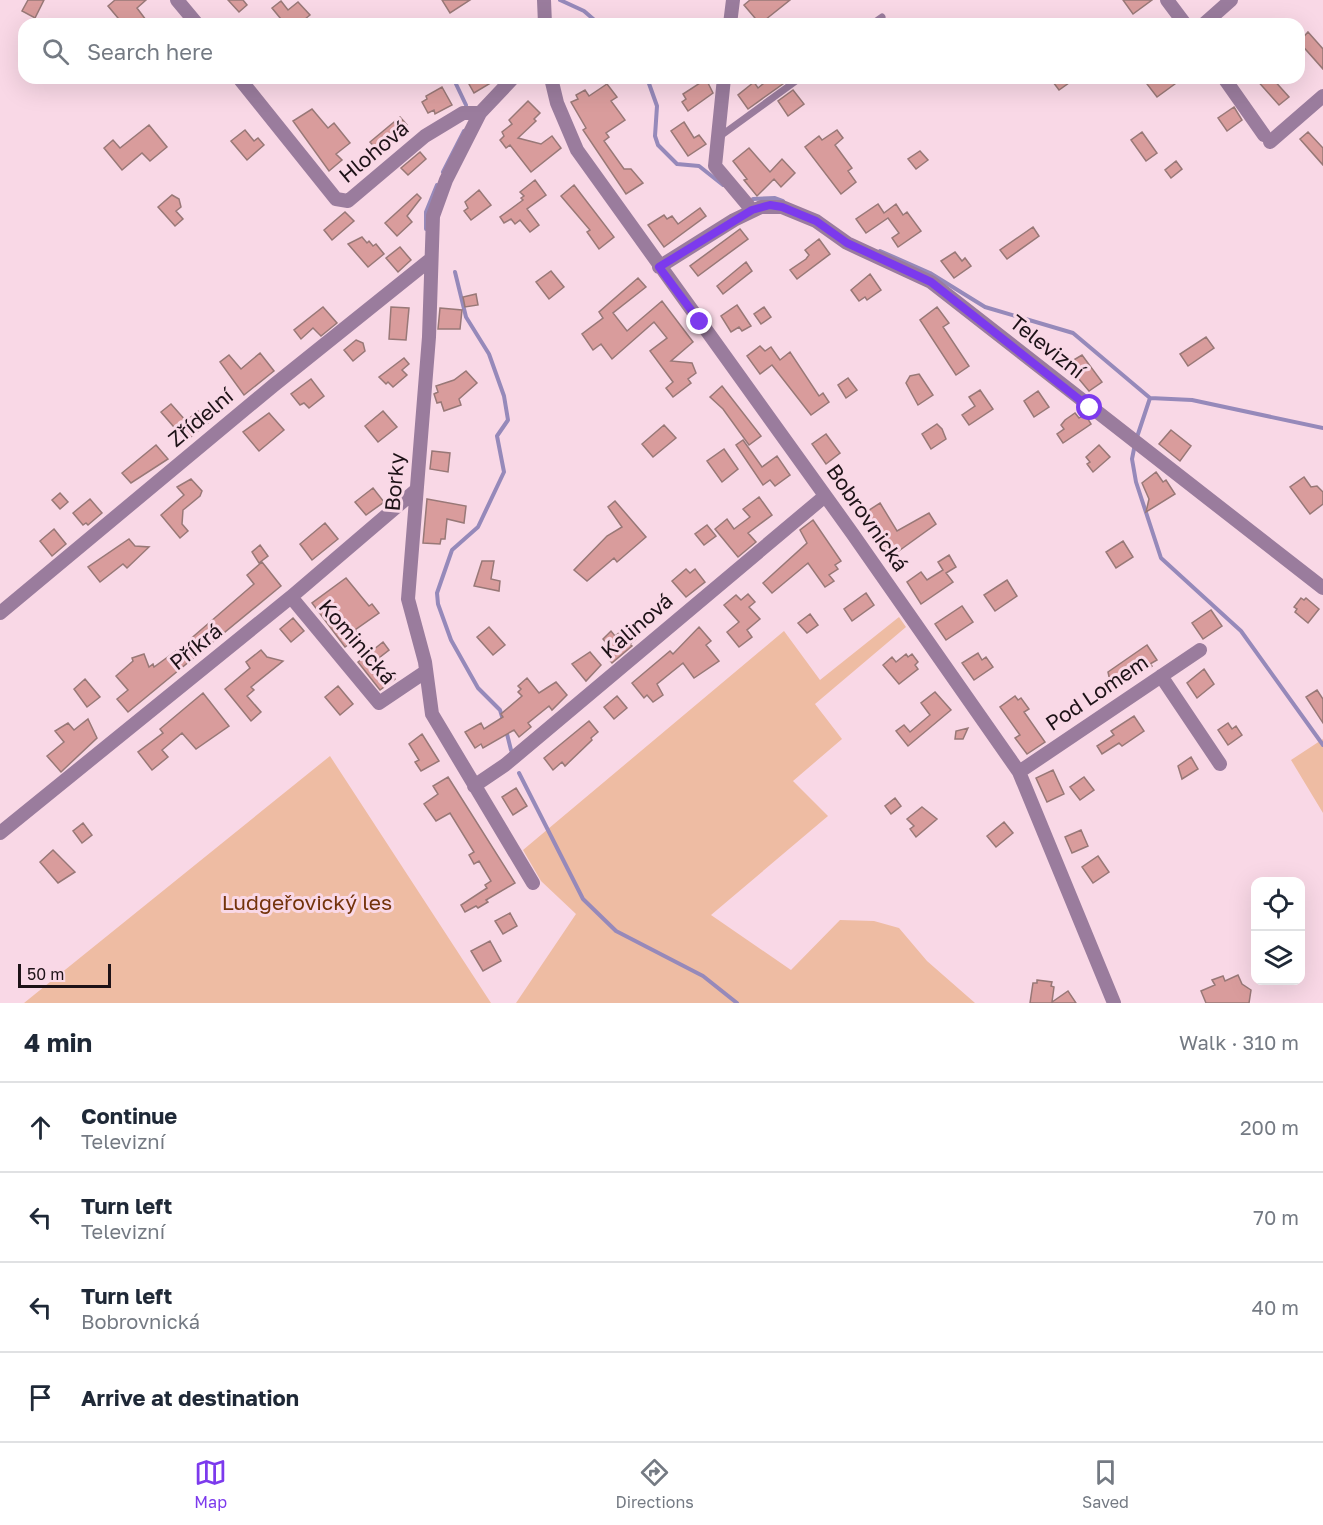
<!DOCTYPE html>
<meta charset="utf-8">
<style>
:root{--surface:#fff;--page:#f6f6f7;--text:#1f2937;--muted:#747a83;--line:#e0e1e3;--accent:#7c3aed}
body{margin:0;font-family:"Golos Text",sans-serif;background:var(--page);color:var(--text)}
.controls{position:absolute;right:18px;bottom:18px;display:grid;overflow:hidden;border-radius:12px;box-shadow:0 6px 24px #0002}
.controls button{width:54px;height:54px;display:grid;place-items:center;padding:0;border:0;border-bottom:2px solid var(--line);background:var(--surface);color:var(--text);font:30px sans-serif}
.scale{position:absolute;left:18px;bottom:15px;width:93px;box-sizing:border-box;padding-left:6px;border:3px solid #1d1217;border-top:0;font-size:16px;line-height:21px;white-space:nowrap;color:#1d1217;-webkit-text-stroke:4px #f9d8e6;paint-order:stroke}
.stop{position:absolute;width:18px;height:18px;margin:-14px;border:4px solid #7c3aed;border-radius:50%;background:#fff}
.stop.end{background:#7c3aed;border-color:#fff;box-shadow:0 2px 6px #0008}
.list{margin:0;padding:0;list-style:none}
h2{display:flex;justify-content:space-between;align-items:center;height:78px;margin:0;padding:0 24px;font-size:26px}
h2 small{font-size:20px;font-weight:400;color:var(--muted)}
.list li{display:grid;grid-template-columns:39px 1fr auto;gap:18px;align-items:center;box-sizing:border-box;height:90px;padding:0 24px;border-top:2px solid var(--line)}
.list b{display:block;font-size:22px;white-space:nowrap}
.list p{margin:0;font-size:20px;white-space:nowrap;color:var(--muted)}
.list em{font-size:20px;font-style:normal;color:var(--muted)}
.icon{flex:none;width:33px;height:33px;fill:none;stroke:currentColor;stroke-width:2;stroke-linecap:round;stroke-linejoin:round}
.map{position:relative;flex:none;width:1323px;height:1003px;overflow:hidden}
.search{position:absolute;background:var(--surface);box-shadow:0 6px 24px #0002;left:18px;right:18px;top:18px;height:66px;display:flex;align-items:center;gap:15px;box-sizing:border-box;padding:0 21px;border-radius:18px;color:var(--muted);font-size:22px}
.sheet{height:438px;background:var(--surface)}
nav{display:flex;justify-content:space-around;align-items:center;box-sizing:border-box;height:84px;border-top:2px solid var(--line);background:var(--surface);font-size:16px;color:var(--muted)}
nav a{display:grid;justify-items:center;gap:3px}
nav .on{color:var(--accent)}
.map>svg:first-child{display:block}
.green{fill:#eebca3}
.lines{fill:none;stroke-linecap:round;stroke-linejoin:round}
.stream{stroke:#9689ba;stroke-width:4}
.building{fill:#d99c9c;stroke:#987877;stroke-width:1.5}
.lane{stroke:#9a7c9d;stroke-width:7}
.street{stroke:#9a7c9d;stroke-width:14}
.route{stroke:#7c3aed;stroke-width:8}
.labels{text-anchor:middle;stroke-width:6;stroke-linejoin:round;paint-order:stroke}
.street-label{font-size:21px;fill:#1d1217;stroke:#f9d8e6}
.park-label{font-size:21px;fill:#73330b;stroke:#f9d8e6}
</style>
<div class="map">
<svg width="1323" height="1003" viewBox="0 0 1323 1003">
<rect width="100%" height="100%" fill="#f9d8e6"/>
<!-- green -->
<path class="green" d="M899,617l7,10 -91,77 27,35 -49,42 35,35 -117,99 80,55 49,-50 34,1 25,7 28,33 48,42h-459l60,-89 -35,-33 -18,-31 261,-219 36,49z
M1323,739v74l-32,-53z
M330,756l161,247h-467z"/>
<g class="lines">
<!-- stream -->
<path class="stream" d="M560,0l24,11 15,13
M459,78l-3,6 10,21
M647,78l10,28 -2,30 3,9 19,19 22,2 24,19
M443,172l21,-41
M753,199l22,-1 8,3
M426,229v-17l11,-27
M880,251l50,22 55,34 88,26 77,65 -13,39
M455,272l11,45 23,37 15,42 4,24 -11,16 7,36 -26,55 -26,23 -15,43 1,11 13,36 27,48 22,22 3,10
M1150,398l42,2 131,28
M1135,444l-3,15 4,23 25,76 80,73 82,114
M506,730l5,20
M519,773l64,126 33,32 87,45 34,27"/>
</g>
<!-- building -->
<path class="building" d="M28,0h16l-9,18 -13,-7z
M115,0h31l-9,8 12,16h-26l-15,-18z
M228,0h15l4,5 -8,7z
M442,0h28l-20,13z
M750,0h40l-30,24 -16,-19z
M1123,0h29l-19,14z
M281,1l7,9 10,-8 12,13 -11,9h-14l-13,-16z
M1308,32l15,17v20l-24,-27z
M479,78h20l-25,15 -5,-9z
M770,78h15l2,3 -39,28 -10,-14 16,-13 4,6z
M1050,78h26l-17,12z
M1156,78h27l-26,19 -10,-13z
M1255,78h17l17,19 -10,8z
M706,79l7,14 -25,18 -6,-9 4,-3 -3,-5z
M607,84l10,13 -6,4 14,19 -19,13 3,4 -5,4 20,28h7l12,14 -17,11 -43,-64 3,-2 -15,-26 7,-3 -2,-4 9,-5 4,6z
M442,87l10,18 -17,9 -1,-4 -6,3 -6,-11 5,-3 -1,-3z
M793,90l11,14 -16,12 -10,-15z
M528,101l12,12 -6,6 2,2 -18,17 23,6 11,-8 9,12 -30,24 -21,-27 -4,3 -6,-8 4,-4 -2,-4 10,-8 -3,-4z
M1234,107l8,13 -15,11 -9,-13z
M312,109l16,19 6,-5 16,20 -14,11 6,6 -13,11 -36,-50z
M400,117l7,8 -30,25 -7,-8z
M684,122l10,16 5,-3 7,9 -18,12 -17,-25z
M149,125l18,22 -17,14 -8,-8 -20,17 -18,-22 9,-8 7,8z
M245,130l9,11 4,-3 6,7 -17,15 -16,-19z
M837,130l6,8 -8,7 17,23 -4,3 8,11 -15,12 -36,-47 14,-11 3,4z
M1142,132l15,21 -11,8 -15,-21z
M1308,132l15,16v17l-23,-26z
M749,148l21,24 12,-13 13,14 -14,14 -7,-8 -17,17 -13,-16 3,-1 -14,-18z
M920,151l8,9 -12,9 -8,-10z
M420,152l6,7 -18,16 -7,-7z
M1176,161l6,8 -11,9 -6,-8z
M535,180l11,15 -19,14 12,16 -9,7 -10,-12 -5,4 -4,-5 -7,4 -4,-6 23,-17 -2,-2 3,-2 -4,-4z
M574,185l40,52 -15,12 -12,-17 3,-2 -29,-34z
M479,190l12,15 -20,15 -7,-9 4,-3 -3,-6z
M417,194l4,4 -14,18 5,6 -15,14 -12,-13z
M172,195l7,4 2,8 -5,4 7,8 -8,7 -17,-19z
M878,204l6,9 12,-9 7,11 4,-3 14,19 -23,16 -6,-9 7,-5 -11,-15 -22,15 -10,-14z
M700,208l6,8 -42,31 -16,-22 16,-10 3,4 5,-3 6,8z
M345,212l9,9 -22,19 -8,-10z
M1033,227l6,9 -32,23 -7,-9z
M740,229l8,10 -50,37 -8,-10z
M362,237l5,6 2,-2 4,5 3,-2 8,10 -16,13 -20,-23z
M819,239l11,15 -33,25 -7,-9 16,-11 3,-4 -4,-5z
M400,247l11,13 -13,12 -12,-14z
M955,252l7,9 3,-3 6,8 -17,12 -13,-17z
M746,262l6,9 -29,23 -6,-8z
M551,271l13,16 -15,12 -13,-17z
M870,274l11,16 -14,10 -2,-3 -6,4 -8,-11z
M638,278l8,9 -33,26 14,18 35,-30 31,41 -22,19 21,2 4,10 -8,6 3,4 -18,14 -7,-9 7,-6 -23,-31 17,-13 -13,-16 -42,37 -11,-15 -8,6 -11,-16 21,-16 -4,-6z
M476,294l2,11 -13,2 -2,-10z
M737,305l14,21 -9,5 -3,-4 -8,5 -10,-16z
M323,307l14,16 -16,13 -8,-8 -12,11 -7,-9z
M391,307l18,1 -3,32 -17,-1z
M764,307l7,10 -10,7 -7,-10z
M937,307l12,16 -6,4 26,39 -13,9 -36,-55z
M440,308l22,2 -2,19h-22z
M1206,337l8,11 -26,18 -8,-12z
M356,340l7,3 2,8 -12,10 -9,-11z
M760,346l5,5 6,-4 9,13 10,-8 29,44 4,-3 6,9 -18,13 -39,-50 -12,9 -13,-18z
M260,353l14,18 -30,24 -24,-33 9,-7 12,14z
M1082,355l20,27 -13,9 -16,-19 -1,-11z
M404,358l5,6 -7,6 5,5 -14,12 -5,-5 -2,2 -7,-7z
M466,371l11,12 -18,16 2,6 -17,6 -3,-9 -4,1 -3,-9 4,-2 -2,-6 18,-6z
M919,374l14,21 -15,10 -12,-22 4,-7z
M848,378l9,12 -11,8 -8,-13z
M311,379l13,17 -15,12 -5,-5 -4,2 -9,-11z
M722,386l39,50 -12,9 -26,-36 -13,-12z
M980,390l13,19 -24,16 -7,-10 13,-9 -6,-9z
M1038,391l11,16 -15,10 -10,-16z
M171,404l15,17 12,-10 10,12 -22,18 -25,-29z
M383,411l14,16 -19,15 -13,-16z
M269,413l15,17 -25,21 -16,-19z
M1075,413l4,5 6,-4 6,10 -28,19 -6,-9 7,-5 -3,-4 4,-5z
M937,424l5,5 4,10 -15,10 -9,-15z
M664,425l12,13 -23,19 -11,-13z
M1171,430l20,16 -11,15 -21,-17z
M826,434l14,19 -14,11 -14,-20z
M743,440l19,27 15,-11 13,19 -15,11 -5,-6 -7,5 -27,-40z
M156,445l12,14 -37,24 -9,-10z
M1099,445l11,12 -17,15 -6,-8 3,-2 -4,-5z
M724,449l14,20 -16,13 -15,-21z
M432,451l18,2 -2,19 -18,-3z
M1156,472l7,10 3,-2 9,14 -29,18 3,-13 -7,-16z
M1304,477l7,10 6,-1 6,6v12l-13,10 -20,-27z
M191,479l11,12 -2,5 -17,14 -1,14 6,7 -8,7 -19,-23 23,-20 -7,-8z
M373,488l11,14 -18,13 -11,-13z
M60,493l8,9 -8,7 -8,-9z
M759,497l13,18 -24,18 8,9 -18,15 -23,-28 12,-10 7,10 16,-12 -7,-8z
M90,499l12,14 -14,12 -2,-2 -3,2 -10,-12z
M427,499l39,7 -2,17 -17,-4 -2,20h-4l-1,5 -17,-1z
M615,501l31,36 -29,25 -3,-4 -27,23 -13,-11 33,-34 15,-9 -14,-20z
M880,503l17,28 32,-18 7,11 -47,34 -6,-10 8,-5 -11,-16 -10,5 -10,-16z
M813,520l28,41 -6,4 3,4 -9,6 5,6 -9,6 -17,-24 -36,30 -9,-10 44,-40 -7,-13z
M325,523l13,16 -26,21 -12,-16z
M707,525l9,11 -12,9 -9,-11z
M54,529l12,15 -14,12 -12,-15z
M129,539l6,7 14,1 -22,21 -4,-4 -23,18 -12,-15z
M1123,541l10,16 -17,11 -10,-16z
M260,545l8,11 -9,7 -7,-11z
M949,555l7,12 -10,6 7,9 -32,22 -14,-22 14,-10 6,8 16,-10 -5,-8z
M482,561h12l-3,18 9,2 -1,10 -25,-5z
M262,562l19,24 -153,126 -11,-13 11,-9 -12,-14 17,-15 -1,-3 12,-4 5,13 4,-3 1,3 26,-19 74,-64 -7,-9z
M686,569l4,4 5,-4 10,13 -19,15 -14,-16z
M346,578l23,28 3,-2 7,9 -24,17 5,6 -15,11 -33,-44z
M1007,580l10,16 -22,15 -11,-16z
M866,593l8,12 -22,16 -8,-12z
M748,594l7,8 -6,5 11,12 -13,11 5,7 -13,10 -12,-15 12,-10 -15,-17 12,-10 5,5z
M1301,598l3,2 2,-2 13,11 -11,14 -13,-11 2,-3 -3,-2z
M962,606l11,16 -27,18 -11,-16z
M1211,610l11,16 -19,13 -11,-16z
M810,614l8,11 -11,8 -9,-10z
M293,618l11,13 -13,11 -11,-13z
M489,627l16,18 -12,10 -16,-18z
M626,627l10,12 -6,5 2,2 -20,17 -9,-11 7,-5 -7,-8 8,-8 4,5z
M699,627l12,14 -5,4 13,16 -25,17 -11,-15 -26,21 6,11 -10,7 -6,-7 -3,3 -12,-15 38,-32 3,3z
M383,642l6,8 -10,8 16,21 -15,11 -22,-28z
M1147,645l10,15 -7,4 2,2 -25,15 -2,-4 -11,7 -4,-3 -2,-9z
M261,650l6,7 16,4 -32,26 3,3 -7,6 14,16 -10,9 -26,-32 25,-21 -4,-6z
M590,652l11,13 -15,16 -14,-17z
M978,653l4,7 4,-3 7,10 -19,13 -12,-17z
M906,654l2,3 4,-3 6,8 -3,3 3,4 -19,15 -16,-19 9,-8 4,5z
M1204,669l10,15 -17,14 -10,-15z
M527,678l12,15 17,-11 11,13 -15,15 -3,-4 -21,17 3,4 -12,10 -5,-7 -31,18 -2,-4 -6,4 -10,-16 16,-9 3,6 19,-12 -2,-3 21,-18 -4,-4 3,-3 -3,-3z
M85,679l15,18 -13,10 -13,-18z
M338,686l15,18 -13,11 -15,-18z
M1317,690l6,9v24l-17,-26z
M935,692l16,18 -43,36 -12,-15 8,-6 6,7 20,-17 -9,-12z
M203,693l26,33 -33,23 -14,-16 -20,17 6,7 -16,13 -14,-18 25,-19 -3,-4z
M617,696l10,12 -13,11 -10,-12z
M1015,696l3,4 3,-2 8,11 -5,3 21,30 -18,12 -12,-16 5,-3 -20,-28z
M1134,716l10,15 -22,15 -3,-3 -17,11 -5,-8 17,-11 -3,-4z
M88,719l9,19 -36,34 -14,-16 17,-14 -9,-11 13,-8 6,7z
M589,721l9,11 -7,6 1,2 -27,26 -3,-4 -9,8 -9,-12z
M1228,723l4,6 4,-3 6,9 -14,10 -10,-15z
M968,728l-5,11h-8l1,-8z
M422,734l17,27 -18,10 -6,-9 4,-2 -10,-16z
M1191,757l7,12 -16,10 -4,-13z
M1053,770l11,24 -17,8 -11,-24z
M448,777l67,106 -29,17 2,2 -10,6 -2,-2 -11,6 -4,-7 26,-17 -2,-3 6,-4 -12,-20 -5,3 -5,-9 5,-3 -24,-39 -14,8 -12,-17 14,-10 -5,-8z
M1084,777l10,13 -14,10 -10,-13z
M516,788l11,18 -14,9 -11,-18z
M895,798l6,8 -10,8 -6,-8z
M922,807l15,12 -21,18 -6,-8 4,-3 -7,-7z
M1004,822l9,11 -17,14 -9,-11z
M83,823l9,12 -10,8 -9,-12z
M1081,830l7,16 -16,7 -7,-16z
M53,850l22,22 -17,11 -18,-21z
M1098,856l11,16 -16,11 -11,-16z
M510,913l7,13 -14,8 -8,-13z
M490,941l11,20 -18,10 -12,-20z
M1238,975l4,9 9,6 -2,13h-43l-5,-12 14,-6 -3,-5 11,-4 2,5z
M1037,980l15,2 -1,4 3,1 -2,15 16,-11 8,12h-46l3,-20h4z"/>
<g class="lines">
<!-- lane -->
<path class="lane" d="M872,24l10,-7
M719,137l81,-59"/>
<!-- street -->
<path class="street" d="M177,0l20,24
M544,0l1,24
M1167,0l18,24
M730,24l3,-24
M1204,24l27,-24
M239,78l97,121 12,2 77,-65 38,-23h17
M513,78l-33,35 -34,67 -13,36 -4,121 -21,262 17,63 7,52 101,169
M551,78l6,25 20,47 275,383 167,239 95,231
M724,78l-9,88 37,44
M1224,78l40,57
M1270,142l53,-46
M659,267l75,-47 27,-13h21l34,14 31,22 84,39 392,306
M291,597l88,106 46,-31
M0,613l274,-228 157,-126
M1161,676l59,88
M1019,772l181,-122
M474,786l31,-21 320,-269
M0,833l291,-236 124,-106"/>
</g>
<g class="lines">
<!-- route -->
<path class="route" d="M700,322l-41,-55 93,-57 18,-5 12,2 34,14 31,22 84,39 159,126"/>
</g>
<g class="labels">
<!-- street labels -->
<g class="street-label">
<text transform="translate(374 152) rotate(-40)" y="7">Hlohová</text>
<text transform="translate(1047 347) rotate(38)" y="7">Televizní</text>
<text transform="translate(201 418) rotate(-40)" y="7">Zřídelní</text>
<text transform="translate(395 482) rotate(-85)" y="7">Borky</text>
<text transform="translate(867 518) rotate(55)" y="7">Bobrovnická</text>
<text transform="translate(637 626) rotate(-41)" y="7">Kalinová</text>
<text transform="translate(357 642) rotate(49)" y="7">Kominická</text>
<text transform="translate(196 647) rotate(-39)" y="7">Příkrá</text>
<text transform="translate(1097 693) rotate(-34)" y="7">Pod Lomem</text>
</g>
<!-- park labels -->
<g class="park-label">
<text x="307" y="910">Ludgeřovický les</text>
</g>
</g>
</svg>
<div class="controls">
<button><svg class="icon" aria-label="locate" viewBox="0 0 24 24"><circle cx="12" cy="12" r="6"/><path d="M12 2v4M12 18v4M2 12h4M18 12h4"/></svg></button>
<button><svg class="icon" aria-label="layers" viewBox="0 0 24 24"><path d="M12 4l9 5-9 5-9-5zM3 14l9 5 9-5"/></svg></button>
</div>
<div class="scale">50 m</div>
<div class="stop" style="left:1090px;top:408px"></div>
<div class="stop end" style="left:700px;top:322px"></div>
<div class="search"><svg class="icon" aria-label="search" viewBox="0 0 24 24"><circle cx="10" cy="10" r="6"/><path d="M15 15l6 6"/></svg>Search here</div>
</div>
<section class="sheet">
<h2>4 min<small>Walk · 310 m</small></h2>
<ul class="list">
<li><svg class="icon" aria-label="ahead" viewBox="0 0 24 24"><path d="M12 20V5M6 11l6-6 6 6"/></svg><div><b>Continue</b><p>Televizní</p></div><em>200 m</em></li>
<li><svg class="icon" aria-label="left" viewBox="0 0 24 24"><path d="M17 20v-9H6M10 6l-5 5 5 5"/></svg><div><b>Turn left</b><p>Televizní</p></div><em>70 m</em></li>
<li><svg class="icon" aria-label="left" viewBox="0 0 24 24"><path d="M17 20v-9H6M10 6l-5 5 5 5"/></svg><div><b>Turn left</b><p>Bobrovnická</p></div><em>40 m</em></li>
<li><svg class="icon" aria-label="arrive" viewBox="0 0 24 24"><path d="M6 21V4h12l-3 4 3 4H6"/></svg><div><b>Arrive at destination</b></div></li>
</ul>
</section>
<nav>
<a class="on"><svg class="icon" aria-label="map" viewBox="0 0 24 24"><path d="M3 6l6-2 6 2 6-2v14l-6 2-6-2-6 2zM9 4v14M15 6v14"/></svg>Map</a>
<a><svg class="icon" aria-label="directions" viewBox="0 0 24 24"><path d="M12 3l9 9-9 9-9-9zM9 14v-3h6M13 9l2 2-2 2"/></svg>Directions</a>
<a><svg class="icon" aria-label="saved" viewBox="0 0 24 24"><path d="M7 4h10v16l-5-4-5 4z"/></svg>Saved</a>
</nav>
